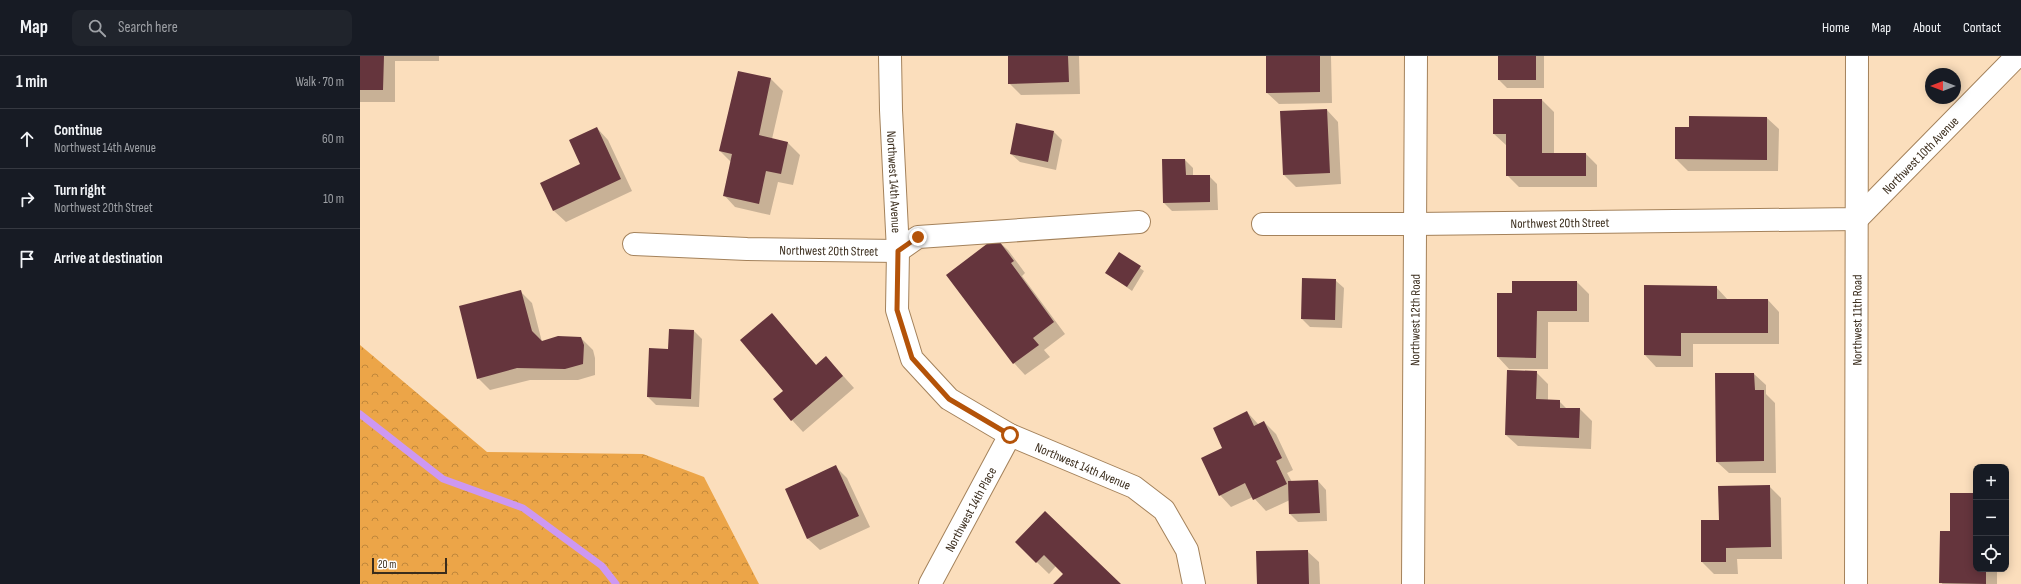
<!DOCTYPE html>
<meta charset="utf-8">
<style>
:root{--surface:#171b24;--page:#20242c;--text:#f1f3f6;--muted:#9ea1a6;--line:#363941}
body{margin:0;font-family:"Sofia Sans Condensed",sans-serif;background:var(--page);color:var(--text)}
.controls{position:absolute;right:12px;bottom:12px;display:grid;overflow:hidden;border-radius:8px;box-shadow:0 2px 10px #0003}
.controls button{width:36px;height:36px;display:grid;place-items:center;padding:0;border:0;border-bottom:1px solid var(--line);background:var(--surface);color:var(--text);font:20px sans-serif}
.compass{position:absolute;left:1565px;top:12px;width:36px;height:36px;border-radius:50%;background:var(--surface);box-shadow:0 2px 10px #0003;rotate:270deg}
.scale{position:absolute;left:12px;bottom:10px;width:75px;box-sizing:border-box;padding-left:4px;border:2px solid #3a2c1c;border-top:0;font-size:11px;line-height:14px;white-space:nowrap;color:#3a2c1c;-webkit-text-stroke:3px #fff;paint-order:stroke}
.stop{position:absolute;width:12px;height:12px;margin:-9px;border:3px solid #b45309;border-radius:50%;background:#fff}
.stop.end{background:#b45309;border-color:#fff;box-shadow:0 1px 4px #0008}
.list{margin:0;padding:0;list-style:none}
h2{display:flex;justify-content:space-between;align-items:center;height:52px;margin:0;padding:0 16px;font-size:17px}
h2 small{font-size:13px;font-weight:400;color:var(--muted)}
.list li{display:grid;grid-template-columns:26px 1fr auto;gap:12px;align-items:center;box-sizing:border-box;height:60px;padding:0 16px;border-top:1px solid var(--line)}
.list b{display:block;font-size:15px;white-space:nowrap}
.list p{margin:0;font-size:13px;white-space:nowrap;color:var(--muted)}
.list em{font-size:13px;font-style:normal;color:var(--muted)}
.icon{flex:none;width:22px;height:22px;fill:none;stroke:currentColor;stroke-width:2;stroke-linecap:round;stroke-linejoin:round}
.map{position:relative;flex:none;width:1661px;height:528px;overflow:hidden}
header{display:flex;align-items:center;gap:24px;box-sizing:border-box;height:56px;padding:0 20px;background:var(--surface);border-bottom:1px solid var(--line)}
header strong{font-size:19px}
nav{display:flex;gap:22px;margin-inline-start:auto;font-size:14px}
.search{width:280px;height:36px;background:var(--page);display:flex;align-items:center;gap:10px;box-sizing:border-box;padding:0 14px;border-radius:8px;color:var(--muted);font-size:15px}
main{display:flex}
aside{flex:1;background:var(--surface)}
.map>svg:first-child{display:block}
.forest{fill:url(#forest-crowns)}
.shadow{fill:#0003}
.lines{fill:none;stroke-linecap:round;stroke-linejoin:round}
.stream{stroke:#cd98f2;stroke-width:7}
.building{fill:#65353d}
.street-casing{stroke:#a4825b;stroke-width:24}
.street{stroke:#fff;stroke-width:22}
.route{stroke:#b45309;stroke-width:5}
.labels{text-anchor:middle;stroke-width:4;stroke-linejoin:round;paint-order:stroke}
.street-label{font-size:13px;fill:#3a2c1c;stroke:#fff}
</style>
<header>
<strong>Map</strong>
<div class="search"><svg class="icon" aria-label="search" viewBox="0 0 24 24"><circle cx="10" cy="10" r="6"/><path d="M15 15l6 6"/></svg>Search here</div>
<nav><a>Home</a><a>Map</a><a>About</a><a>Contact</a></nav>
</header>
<main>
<aside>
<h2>1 min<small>Walk · 70 m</small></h2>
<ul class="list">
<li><svg class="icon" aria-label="ahead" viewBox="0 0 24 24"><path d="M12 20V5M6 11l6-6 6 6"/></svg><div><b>Continue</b><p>Northwest 14th Avenue</p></div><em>60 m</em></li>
<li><svg class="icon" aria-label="right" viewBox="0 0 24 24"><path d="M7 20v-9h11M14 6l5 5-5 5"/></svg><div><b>Turn right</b><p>Northwest 20th Street</p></div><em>10 m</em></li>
<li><svg class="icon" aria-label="arrive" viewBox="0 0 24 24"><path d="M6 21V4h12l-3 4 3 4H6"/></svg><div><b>Arrive at destination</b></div></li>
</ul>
</aside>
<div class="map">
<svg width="1661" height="528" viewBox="0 0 1661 528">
<defs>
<pattern id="forest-crowns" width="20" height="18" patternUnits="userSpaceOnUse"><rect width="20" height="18" fill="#eca548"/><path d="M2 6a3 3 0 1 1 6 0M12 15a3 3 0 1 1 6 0" fill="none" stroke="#c0873b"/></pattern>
</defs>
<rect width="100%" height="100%" fill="#fbdebc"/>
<!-- forest -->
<path class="forest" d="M0,289l127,107 156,2 61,23 55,107h-399z"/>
<!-- shadow -->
<path class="shadow" d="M0,0h79v5h-44v41h-35z
M649,0h70l1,38 -59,1 -12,-12z
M907,0h64l1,47 -53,1 -12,-11z
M1139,0h45v32h-37l-8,-8z
M378,16l33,7 12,12 -11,48 16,4 12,12 -7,30 -15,-3 -8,33 -35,-8 -11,-12 7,-33 -11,-11z
M1182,44l12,12v42h32l11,11v22h-78l-12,-12 -1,-30 -12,-11z
M967,54l11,12 3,62 -45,3 -12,-12z
M1407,62l12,11 -1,42h-90l-12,-12 14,-31z
M237,72l11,12 24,51 -66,31 -12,-11 27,-46z
M694,76l8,8 -6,30 -36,-8 -9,-8z
M825,104l8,8v8h16l8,8 1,26 -46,1 -8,-8z
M636,183l12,11 17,23 -3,3 43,58 -21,16 6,7 -25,18 -11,-12z
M759,197l25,18 -12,20 -21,-15z
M975,224l9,8 -2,40 -32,-1 -8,-8z
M1217,226l12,12v28h-41v47h-39l-11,-12 15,-63z
M1356,231l12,13h40l11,12v32h-86v23h-37l-11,-12z
M160,235l12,12 10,39 39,-4 12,12 2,8v17l-17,5h-48l-40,10 -12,-12z
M412,259l45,51 20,3 17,19 -51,44 -11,-12 -8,-29z
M334,275l8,8 -3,68 -43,-2 -8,-8 21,-46z
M1176,316l12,12v17h11l8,8h13l12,12 -1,28 -73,-3 -12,-11z
M1356,318h38l12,11v9l9,9 1,70h-47l-12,-11z
M887,356l12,13 5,-3 12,12 17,36 -6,3 5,9 26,-1 8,9 1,31 -29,1 -8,-8v-14l-24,11 -13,-14 -22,10 -11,-12 3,-46z
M475,410l12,12 23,49 -50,23 -12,-11 -22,-50z
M1409,430l12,12 1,61h-45l1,15h-24l-12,-12 18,-41z
M1616,438v75h21v15h-55l9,-52z
M656,486l104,42h-66l10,-10 -8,-8 -7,8z
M947,495l12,11 1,22h-62z"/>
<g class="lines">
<!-- stream -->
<path class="stream" d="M0,358l83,65 80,29 79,58 14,18"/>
</g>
<!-- building -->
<path class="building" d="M0,0h24l-1,34h-23z
M648,0h60l1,26 -61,2z
M906,0h54v36l-54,1z
M1138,0h38v24h-38z
M378,15l33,7 -12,57 29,7 -7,32 -15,-3 -7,33 -36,-8 9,-42 -13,-3z
M1133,43h49v54h44v23h-80v-42h-13z
M967,53l3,64 -47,2 -3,-64z
M1329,60l78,1v43l-92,-1v-32h14z
M656,67l38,8 -6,31 -38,-8z
M237,71l24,52 -68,32 -13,-28 40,-19 -11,-24z
M802,103h23l1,16h24v27l-47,1z
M636,181l18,24 -3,2 43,59 -21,16 6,7 -26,19 -67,-89z
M759,196l22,14 -14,21 -22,-14z
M942,222l34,1 -1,41 -34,-1z
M1152,225h65v30h-40l-1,47 -39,-1v-64h15z
M1284,229l73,1v13h51v34h-87v23l-37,-1z
M161,234l11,41 10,10 16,-5 23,1 3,8 -1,19 -18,5 -48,-1 -40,11 -18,-73z
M412,257l44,52 10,-9 17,20 -52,45 -18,-22 10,-8 -43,-51z
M309,273l25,1 -3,69 -44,-2 2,-49 19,1z
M1147,314l30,1 -1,28 24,1v8h20l-1,30 -74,-3z
M1355,317h39l1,17h9v71l-48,1z
M887,355l7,15 10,-5 18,37 -6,3 11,23 -34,16 -8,-17 -26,13 -18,-38 21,-10 -9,-20z
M476,409l23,51 -52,23 -22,-50z
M958,424l2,33 -31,1 -1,-33z
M1410,429l1,62 -45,1v14h-25v-42h18l-1,-34z
M1590,437h26v76h10v15l-47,-1 1,-52h10z
M685,455l76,73h-68l10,-10 -19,-19 -8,8 -21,-21z
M948,494l1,34h-52l-1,-33z"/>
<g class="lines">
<!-- street casing -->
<g class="street-casing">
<g id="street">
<path id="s1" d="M530,0l1,54 7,141 -1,59 15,49 37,40 61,36 124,52 30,23 23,40 7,34"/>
<path id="s2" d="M903,168h152l442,-5 160,-163"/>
<path id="s3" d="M274,188l113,5 151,2 20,-14 221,-15"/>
<path id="s4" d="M570,528l80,-149"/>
<path id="s5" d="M1053,528l3,-528"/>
<path id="s6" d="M1496,528l1,-528"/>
</g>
</g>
<!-- street -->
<use href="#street" class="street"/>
</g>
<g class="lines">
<!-- route -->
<path class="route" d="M558,181l-20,14 -1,59 15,48 37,41 61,36"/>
</g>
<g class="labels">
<!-- street labels -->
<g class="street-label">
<text dy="5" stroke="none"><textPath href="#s2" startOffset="684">Northwest 10th Avenue</textPath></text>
<text dy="5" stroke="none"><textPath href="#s1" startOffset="126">Northwest 14th Avenue</textPath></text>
<text dy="5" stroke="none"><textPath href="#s2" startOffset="297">Northwest 20th Street</textPath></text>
<text dy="5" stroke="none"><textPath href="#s3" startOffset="195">Northwest 20th Street</textPath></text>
<text dy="5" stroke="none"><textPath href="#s5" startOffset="264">Northwest 12th Road</textPath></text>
<text dy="5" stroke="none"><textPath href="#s6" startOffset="264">Northwest 11th Road</textPath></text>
<text dy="5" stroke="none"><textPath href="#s1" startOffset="510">Northwest 14th Avenue</textPath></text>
<text dy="5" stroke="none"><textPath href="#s4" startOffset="85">Northwest 14th Place</textPath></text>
</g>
</g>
</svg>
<div class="controls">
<button>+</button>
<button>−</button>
<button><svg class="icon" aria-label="locate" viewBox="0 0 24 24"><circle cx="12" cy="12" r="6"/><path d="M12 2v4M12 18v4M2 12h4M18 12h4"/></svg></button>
</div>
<svg class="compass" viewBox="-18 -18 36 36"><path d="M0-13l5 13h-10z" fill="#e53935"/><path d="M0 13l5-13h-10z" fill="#9ea1a6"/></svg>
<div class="scale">20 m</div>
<div class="stop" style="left:650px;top:379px"></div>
<div class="stop end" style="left:558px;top:181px"></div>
</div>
</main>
